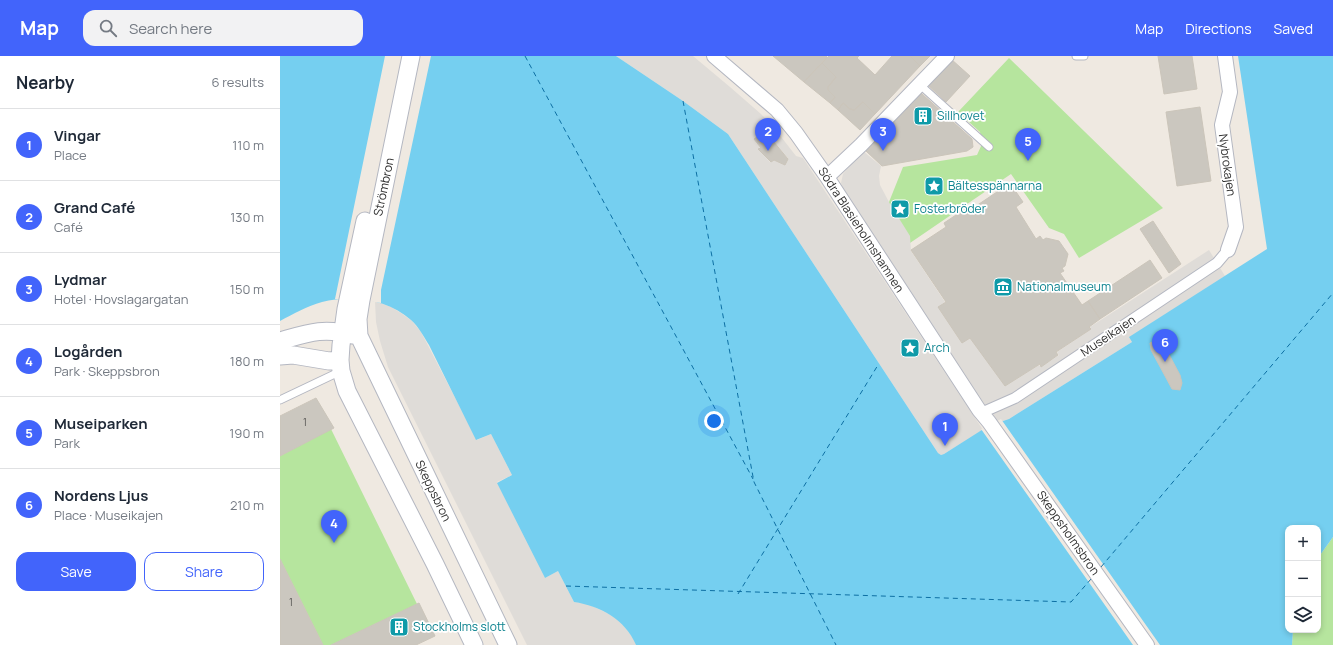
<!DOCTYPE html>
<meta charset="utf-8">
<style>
:root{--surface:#fff;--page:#f2f2f3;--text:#1f2937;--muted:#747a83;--line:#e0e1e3;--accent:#4264fb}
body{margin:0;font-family:Manrope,sans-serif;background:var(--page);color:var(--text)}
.controls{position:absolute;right:12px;bottom:12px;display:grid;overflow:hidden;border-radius:8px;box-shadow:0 2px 6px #0003}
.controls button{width:36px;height:36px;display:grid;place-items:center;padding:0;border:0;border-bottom:1px solid var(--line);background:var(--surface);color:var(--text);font:20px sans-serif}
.you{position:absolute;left:434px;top:365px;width:14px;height:14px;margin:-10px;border:3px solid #fff;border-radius:50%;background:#1a73e8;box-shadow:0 0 0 6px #1a73e833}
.badge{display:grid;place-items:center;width:26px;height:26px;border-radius:50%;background:var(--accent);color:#fff;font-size:13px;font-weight:700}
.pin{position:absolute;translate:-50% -33px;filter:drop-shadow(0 1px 2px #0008)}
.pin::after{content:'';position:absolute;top:21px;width:14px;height:12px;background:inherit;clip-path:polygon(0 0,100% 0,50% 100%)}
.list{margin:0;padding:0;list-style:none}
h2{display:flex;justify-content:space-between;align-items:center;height:52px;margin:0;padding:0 16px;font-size:17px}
h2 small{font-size:13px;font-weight:400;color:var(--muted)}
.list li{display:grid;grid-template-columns:26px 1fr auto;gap:12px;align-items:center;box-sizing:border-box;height:72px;padding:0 16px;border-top:1px solid var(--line)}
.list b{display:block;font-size:15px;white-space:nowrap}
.list p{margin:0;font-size:13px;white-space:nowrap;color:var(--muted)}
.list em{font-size:13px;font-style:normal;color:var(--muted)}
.actions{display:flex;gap:8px;padding:12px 16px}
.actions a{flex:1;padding:9px 0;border:1px solid var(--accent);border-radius:12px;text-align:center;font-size:14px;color:var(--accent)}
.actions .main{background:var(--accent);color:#fff}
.icon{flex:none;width:22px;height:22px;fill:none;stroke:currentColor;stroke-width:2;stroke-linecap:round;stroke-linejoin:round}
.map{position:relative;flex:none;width:1053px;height:589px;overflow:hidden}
header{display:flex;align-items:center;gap:24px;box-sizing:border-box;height:56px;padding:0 20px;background:var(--accent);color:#fff}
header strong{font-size:19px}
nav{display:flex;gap:22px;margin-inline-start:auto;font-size:14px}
.search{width:280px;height:36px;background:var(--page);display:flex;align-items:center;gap:10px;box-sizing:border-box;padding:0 14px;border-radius:12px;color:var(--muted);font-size:15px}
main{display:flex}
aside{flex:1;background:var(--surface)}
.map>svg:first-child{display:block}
.green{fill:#b6e59e}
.plaza{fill:#dfdcd8;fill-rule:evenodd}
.water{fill:#75cff0}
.pier{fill:#efe9e1}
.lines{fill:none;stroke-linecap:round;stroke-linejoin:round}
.ferry{stroke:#0d6fa3;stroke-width:1;stroke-dasharray:5 4;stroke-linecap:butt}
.building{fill:#cbc7bf;stroke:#cbc5ba}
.service-casing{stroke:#b4b7c1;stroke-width:9}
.pedestrian-casing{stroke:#b4b7c1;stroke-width:12}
.minor-casing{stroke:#b4b7c1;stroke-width:16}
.tertiary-casing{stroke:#b4b7c1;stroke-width:19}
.service{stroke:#fff;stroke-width:7}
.pedestrian{stroke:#fff;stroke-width:10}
.minor{stroke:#fff;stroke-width:14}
.tertiary{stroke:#fff;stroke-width:17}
.labels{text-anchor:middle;stroke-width:3.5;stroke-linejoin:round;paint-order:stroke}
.number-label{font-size:10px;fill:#555452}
.culture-label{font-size:12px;fill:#0d838f;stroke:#fff;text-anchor:start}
.street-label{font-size:12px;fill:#2e2e2e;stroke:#fff}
</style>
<header>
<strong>Map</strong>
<div class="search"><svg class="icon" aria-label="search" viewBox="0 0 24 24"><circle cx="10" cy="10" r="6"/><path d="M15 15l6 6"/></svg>Search here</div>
<nav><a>Map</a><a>Directions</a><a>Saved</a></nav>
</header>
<main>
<aside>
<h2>Nearby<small>6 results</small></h2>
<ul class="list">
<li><span class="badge">1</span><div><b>Vingar</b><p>Place</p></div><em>110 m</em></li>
<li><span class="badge">2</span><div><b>Grand Café</b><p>Café</p></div><em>130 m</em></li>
<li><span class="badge">3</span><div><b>Lydmar</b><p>Hotel · Hovslagargatan</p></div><em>150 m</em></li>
<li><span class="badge">4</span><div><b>Logården</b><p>Park · Skeppsbron</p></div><em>180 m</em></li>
<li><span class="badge">5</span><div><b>Museiparken</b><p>Park</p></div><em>190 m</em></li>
<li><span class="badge">6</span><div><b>Nordens Ljus</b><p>Place · Museikajen</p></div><em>210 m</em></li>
</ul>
<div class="actions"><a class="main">Save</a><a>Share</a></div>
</aside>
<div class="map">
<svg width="1053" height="589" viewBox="0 0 1053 589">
<rect width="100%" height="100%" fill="#efe9e1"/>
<!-- green -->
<path class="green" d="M729,2l154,150 -84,50 -15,-24 -15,-6 -38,-54 -101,69 -23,-36 16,-40 74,-12 5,-11 -2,-12 -22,-20z
M51,373l86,175 -86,41h-8l-43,-86v-103z
M1053,481v108h-41l1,-15h25v-72z"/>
<!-- plaza -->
<path class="plaza" d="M336,0h77l37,31 31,27 14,15 21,27 7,2 180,272 -39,24 -3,1 -3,-2 -210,-319 -45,-33zM488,74l2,12 3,-1 15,17 -3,7 -11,-5 -4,2 -11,-12 2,-2 -7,-9z
M583,95l18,15 -2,10 1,9 10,19 20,32 1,15 34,51 -7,5 24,36 8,-5 35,47 34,-20 2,2 18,-12 -2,-3 34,-23 -1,-2 119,-77 16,26 -95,61 2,5 -123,77 -12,4 -154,-235 -2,-5 2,-9z
M95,245l16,6 10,6 11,8 9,11 56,108 14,-6 21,41 -15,7 48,96 13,-7 16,31 14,2 21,10 11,7 14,18 2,6h-109l-139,-278 -8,-26 -4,-19z"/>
<!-- water -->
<path class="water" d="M0,0h336l67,45 45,33 210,319 3,2 3,-1 41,-26 12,-5 12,-4 123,-77 -3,-5 138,-88 -29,-193h95v481l-15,21v-30h-30v102h5l-1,15h-656c-11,-26 -36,-39 -62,-43l-16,-31 -13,7 -48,-95 15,-8 -21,-41 -15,6 -47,-95c-5,-8 -10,-18 -18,-25 -23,-21 -60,-26 -89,-18 -15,4 -29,12 -42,19z"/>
<!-- pier -->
<path class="pier" d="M105,0h46l-50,234v13l-20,-3 -26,-1z
M721,363l159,226h-27l-152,-216z"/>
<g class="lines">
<!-- ferry -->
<path class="ferry" d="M245,0l228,423
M403,45l71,381 82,163
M821,511l232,-274
M286,530l505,16 20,-23
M458,538l140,-229"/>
</g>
<!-- building -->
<path class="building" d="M493,0h53l1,1 -23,25z
M549,0h30l-2,2 18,17 17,-19h18l10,10 -45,48 -12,-12 -9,8 -4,-1 -7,-6 -5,7 -8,-7 5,-6 -7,-7v-3l8,-10 -14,-14z
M630,0h20l-10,10z
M878,0h34l5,33 -33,5z
M671,3l19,17 -24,26 -19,-18z
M542,7l14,14 -8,10v3l7,7 -5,6 -26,-21z
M641,37l51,46 1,8 -6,4 -85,15 -16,-15z
M583,46l12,12 -15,16 -22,-20 5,-7 7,6 4,1z
M920,51l11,74 -34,5 -11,-74z
M488,74l2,12 3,-1 15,18 -3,6 -11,-5 -3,2 -13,-13 3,-1 -7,-9z
M732,130l11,16 -7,5 20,32 4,-3 3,4 3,-2 13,3 9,13 -3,12 -3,2 2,3 -4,2 22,32 6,-4 12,18 -11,8 2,2 -35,23 2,3 -17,12 -1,-3 -35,22 -35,-48 -8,5 -24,-36 8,-5 -35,-52 35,-23 -2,-4 24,-16 2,3 33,-22 2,2z
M873,165l28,43 -12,9 -29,-44z
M870,204l12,18 -62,41 -12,-18z
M879,283l5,6 16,30 2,8 -2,7 -8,-1 -21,-39 -1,-7z
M36,342l18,30 -54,28v-40z
M0,503l43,86h-43z
M139,547l16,33 -19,9h-85z"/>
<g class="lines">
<!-- service casing -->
<g class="service-casing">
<path id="service" d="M796,0h8
M639,28l70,63
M0,344l61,-29"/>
</g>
<!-- pedestrian casing -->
<g class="pedestrian-casing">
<path id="pedestrian" d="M701,357l34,-15 202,-135 11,-13"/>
</g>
<!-- minor casing -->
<g class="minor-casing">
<path id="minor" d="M434,0l63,54 19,23 31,44 152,233 10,12 158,223
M945,0l5,36 -8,33 14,102 -8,23
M547,121l34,-32 86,-89"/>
</g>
<!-- tertiary casing -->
<g class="tertiary-casing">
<path id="tertiary" d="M131,0l-50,244 -3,19 1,17 149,309
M85,165l-19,88 -5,36 -1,15 1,11 6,20 88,173 39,81
M0,285c28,-8 43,-14 73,-6
M0,300l13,-1 36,6 11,-1"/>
</g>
<!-- service -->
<use href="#service" class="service"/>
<!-- pedestrian -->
<use href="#pedestrian" class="pedestrian"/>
<!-- minor -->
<use href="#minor" class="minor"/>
<!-- tertiary -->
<use href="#tertiary" class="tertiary"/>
</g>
<!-- icons -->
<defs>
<g id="building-square" transform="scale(1)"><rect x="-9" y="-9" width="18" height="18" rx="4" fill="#0f9aa8" stroke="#fff"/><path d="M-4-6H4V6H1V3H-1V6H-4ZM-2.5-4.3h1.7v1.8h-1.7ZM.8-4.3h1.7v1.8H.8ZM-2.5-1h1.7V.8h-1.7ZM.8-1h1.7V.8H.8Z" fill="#fff"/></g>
<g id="sight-square" transform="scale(1)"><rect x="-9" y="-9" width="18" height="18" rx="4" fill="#0f9aa8" stroke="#fff"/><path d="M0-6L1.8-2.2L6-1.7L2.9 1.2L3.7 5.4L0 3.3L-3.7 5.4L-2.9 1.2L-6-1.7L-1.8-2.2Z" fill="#fff"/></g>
<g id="museum-square" transform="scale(1)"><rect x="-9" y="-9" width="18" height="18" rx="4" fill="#0f9aa8" stroke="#fff"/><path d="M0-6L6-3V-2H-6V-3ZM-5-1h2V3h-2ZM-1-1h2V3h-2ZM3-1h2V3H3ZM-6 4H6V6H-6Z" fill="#fff"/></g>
</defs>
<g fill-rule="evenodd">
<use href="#building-square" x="643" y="60"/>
<use href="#sight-square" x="654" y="130"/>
<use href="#sight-square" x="620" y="153"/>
<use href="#museum-square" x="723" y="231"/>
<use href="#sight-square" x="630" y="292"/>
<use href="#building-square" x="119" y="571"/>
</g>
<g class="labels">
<!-- number labels -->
<g class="number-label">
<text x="25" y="370">1</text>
<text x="11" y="550">1</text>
</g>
<!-- culture labels -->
<g class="culture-label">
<text x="657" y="64">Sillhovet</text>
<text x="668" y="134">Bältesspännarna</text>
<text x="634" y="157">Fosterbröder</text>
<text x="737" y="235">Nationalmuseum</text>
<text x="644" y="296">Arch</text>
<text x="133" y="575">Stockholms slott</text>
</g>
<!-- street labels -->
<g class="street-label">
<text transform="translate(947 109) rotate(82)" y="4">Nybrokajen</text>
<text transform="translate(104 131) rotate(-78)" y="4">Strömbron</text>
<text transform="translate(581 174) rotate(57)" y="4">Södra Blasieholmshamnen</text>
<text transform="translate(828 280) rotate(-34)" y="4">Museikajen</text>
<text transform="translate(153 435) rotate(64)" y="4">Skeppsbron</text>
<text transform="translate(788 477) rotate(55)" y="4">Skeppsholmsbron</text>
</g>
</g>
</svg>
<div class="controls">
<button>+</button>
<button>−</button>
<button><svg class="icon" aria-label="layers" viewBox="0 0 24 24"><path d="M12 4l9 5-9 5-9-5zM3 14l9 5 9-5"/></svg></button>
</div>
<div class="you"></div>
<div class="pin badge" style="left:665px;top:390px">1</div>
<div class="pin badge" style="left:488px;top:95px">2</div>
<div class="pin badge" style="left:603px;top:95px">3</div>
<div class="pin badge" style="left:54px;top:487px">4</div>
<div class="pin badge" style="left:748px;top:105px">5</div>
<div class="pin badge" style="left:885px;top:306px">6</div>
</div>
</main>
